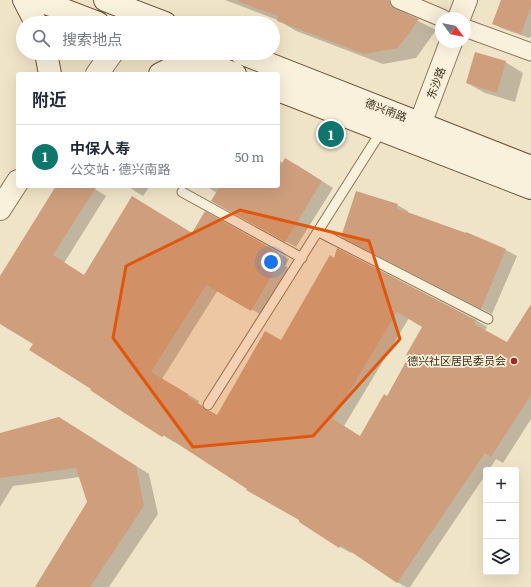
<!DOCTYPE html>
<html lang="zh">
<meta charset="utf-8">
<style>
:root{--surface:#fff;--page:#f6f6f7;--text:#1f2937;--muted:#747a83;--line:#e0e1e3;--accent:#0f766e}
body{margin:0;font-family:Literata,"Noto Sans SC",serif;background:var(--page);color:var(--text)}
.controls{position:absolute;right:12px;bottom:12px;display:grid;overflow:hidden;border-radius:4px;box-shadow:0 4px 16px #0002}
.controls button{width:36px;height:36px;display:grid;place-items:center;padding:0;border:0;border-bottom:1px solid var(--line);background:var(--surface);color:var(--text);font:20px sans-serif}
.compass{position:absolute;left:435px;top:12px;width:36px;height:36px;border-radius:50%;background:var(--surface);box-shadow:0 4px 16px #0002;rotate:122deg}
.you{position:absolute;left:271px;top:262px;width:14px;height:14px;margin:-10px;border:3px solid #fff;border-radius:50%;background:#1a73e8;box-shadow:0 0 0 6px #1a73e833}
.badge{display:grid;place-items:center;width:26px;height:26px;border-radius:50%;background:var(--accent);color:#fff;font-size:13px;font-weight:700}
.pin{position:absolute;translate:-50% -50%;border:2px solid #fff;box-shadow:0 1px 4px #0006}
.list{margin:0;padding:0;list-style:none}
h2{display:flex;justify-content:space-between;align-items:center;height:52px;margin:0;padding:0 16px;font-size:17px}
h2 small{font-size:13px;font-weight:400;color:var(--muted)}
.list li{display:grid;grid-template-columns:26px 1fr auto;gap:12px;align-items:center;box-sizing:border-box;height:64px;padding:0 16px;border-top:1px solid var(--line)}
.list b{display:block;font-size:15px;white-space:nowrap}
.list p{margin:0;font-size:13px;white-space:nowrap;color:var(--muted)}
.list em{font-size:13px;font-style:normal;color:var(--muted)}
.icon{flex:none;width:22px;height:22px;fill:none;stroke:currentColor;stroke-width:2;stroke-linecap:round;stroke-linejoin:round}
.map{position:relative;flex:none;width:531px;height:587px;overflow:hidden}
.search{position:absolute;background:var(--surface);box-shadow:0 4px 16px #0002;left:16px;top:16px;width:264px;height:44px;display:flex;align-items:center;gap:10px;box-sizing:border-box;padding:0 14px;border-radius:22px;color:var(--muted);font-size:15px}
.panel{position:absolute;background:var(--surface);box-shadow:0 4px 16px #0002;left:16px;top:72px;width:264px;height:116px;border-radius:4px}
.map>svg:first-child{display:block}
.shadow{fill:#0003;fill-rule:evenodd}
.building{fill:#cf9f7d;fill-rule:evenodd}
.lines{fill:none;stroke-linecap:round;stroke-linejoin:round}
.service-casing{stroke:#8d765c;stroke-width:11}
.minor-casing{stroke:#8d765c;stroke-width:19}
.tertiary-casing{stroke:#8d765c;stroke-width:24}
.secondary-casing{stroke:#6f573f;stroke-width:24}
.service{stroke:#faf1dc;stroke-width:9}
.minor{stroke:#faf1dc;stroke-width:17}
.tertiary{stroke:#faf1dc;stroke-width:22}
.secondary{stroke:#faf1dc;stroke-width:22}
.marked{fill:#df570d;fill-opacity:0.2;stroke:#df570d;stroke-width:3;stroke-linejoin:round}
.poi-dot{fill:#9e2a2b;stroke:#f7eed8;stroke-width:1.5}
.labels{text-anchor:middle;stroke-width:3.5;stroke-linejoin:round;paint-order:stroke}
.street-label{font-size:11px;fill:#3d2e20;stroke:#f7eed8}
.poi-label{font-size:11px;fill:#3d2e20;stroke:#f7eed8;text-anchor:end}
</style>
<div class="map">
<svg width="531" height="587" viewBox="0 0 531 587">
<rect width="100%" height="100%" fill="#f0e4c8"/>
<!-- shadow -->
<path class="shadow" d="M225,0h162l20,11 1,5 28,14 -20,28 -33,6 -87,-33 -18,-11z
M502,0h29v36l-2,2 -28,-10 -8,-5z
M505,62l18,11 -8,29 -30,-9 -18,-10z
M278,160l5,3 14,2 36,23 -37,59 -72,-40 -7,-14 -11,-7h72z
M57,186h33l16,10 -42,67 21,13 108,-42 12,-21 84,46 -4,7 5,3 -27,47 -45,-26 -56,89 37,22 -1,2 19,13 65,-75 48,-84 146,63 11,7 -2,4 22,12 24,-37v113l-28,44 -7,-4 -7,11h-3v4l-76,113h-4l-9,-5 -45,-31 -1,2 -11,-6 -39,-27 -126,-79 -1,1 -51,-30 -89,-69 -34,-20v-44zM409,318l15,9 -14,29 -23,41 -27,40 -16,-11z
M127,186h23l-7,10z
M183,186h8l-2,3z
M397,205l11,6v2l58,21 1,-1 39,17 11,6 -25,58 -139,-71z
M73,426l76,48 9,40 -49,73h-72l51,-85 -8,-25 -67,9 -13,21v-73z"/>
<!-- building -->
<path class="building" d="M239,0h150l2,6 4,3 24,10 -21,29 -34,6 -87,-33 1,-5 -39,-14z
M501,0h30v7l-10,27 -29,-10z
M475,52l31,9 -9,32 -31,-10z
M285,158l37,23 -37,61 -74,-41 9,-15h58v-16z
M56,186h41l-44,69 31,20 48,-79 60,37 13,-22 73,41 -4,7 6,3 -29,49 -45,-26 -55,87 37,22 -1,2 15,10 2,4 6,1 7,4 48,-84 16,9 49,-85 4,3 3,-10 139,72 -2,4 33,18 24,-38v91l-40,62 -6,-4 -88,130 -56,-38 -2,3 -40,-26v-2l-53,-30 1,-1 -83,-54 -2,2 -39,-25 -33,-22 1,-1 -62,-39 4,-6 -33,-20v-48zM397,312l25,15 -16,28 3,1 -22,40 -3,-2 -24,42 -27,-17z
M356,191l42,13 -2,4 70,25v-1l40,17 -25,60 -140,-72z
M59,417l77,49 8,40 -54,81h-55l52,-85 -11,-34 -76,10v-45z"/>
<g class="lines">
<!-- service casing -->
<g class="service-casing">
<path id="service" d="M182,192l120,66
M319,232l169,87
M208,405l174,-275"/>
</g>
<!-- minor casing -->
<g class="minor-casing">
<path id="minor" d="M399,0l43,18
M465,28l66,24"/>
</g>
<!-- tertiary casing -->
<g class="tertiary-casing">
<path id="tertiary" d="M459,18l7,-18
M97,74l15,-21
M420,124l31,-82
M0,209l18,-28"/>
</g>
<!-- secondary casing -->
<g class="secondary-casing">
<path id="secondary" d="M24,0l12,23
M38,0l60,23
M105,0l60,23
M46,53l4,21
M180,53l55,21
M241,53l290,114
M160,74l10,-5 32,-8
M278,90l253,98"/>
</g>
<!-- service -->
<use href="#service" class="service"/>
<!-- minor -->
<use href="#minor" class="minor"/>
<!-- tertiary -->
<use href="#tertiary" class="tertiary"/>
<!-- secondary -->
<use href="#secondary" class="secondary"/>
</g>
<!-- marked area -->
<path class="marked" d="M240,210l129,31 31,98 -87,97 -120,11 -80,-109 13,-72z"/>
<!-- markers -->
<circle class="poi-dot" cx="514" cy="361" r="4"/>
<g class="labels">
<!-- street labels -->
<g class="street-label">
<text transform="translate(436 83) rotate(-70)" y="4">东沙路</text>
<text transform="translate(386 110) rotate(21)" y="4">德兴南路</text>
</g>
<!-- poi labels -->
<g class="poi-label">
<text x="506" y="365">德兴社区居民委员会</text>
</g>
</g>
</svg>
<div class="controls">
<button>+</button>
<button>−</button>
<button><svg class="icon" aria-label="layers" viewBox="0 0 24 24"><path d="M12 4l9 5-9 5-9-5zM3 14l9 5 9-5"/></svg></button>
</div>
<svg class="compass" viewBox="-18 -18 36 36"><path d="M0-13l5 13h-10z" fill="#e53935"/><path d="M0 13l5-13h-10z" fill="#747a83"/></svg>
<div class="you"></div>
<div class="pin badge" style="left:331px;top:134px">1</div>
<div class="search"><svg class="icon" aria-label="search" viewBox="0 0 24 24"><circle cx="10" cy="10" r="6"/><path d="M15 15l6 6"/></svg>搜索地点</div>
<section class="panel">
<h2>附近<small></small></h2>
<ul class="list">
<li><span class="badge">1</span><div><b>中保人寿</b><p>公交站 · 德兴南路</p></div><em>50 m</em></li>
</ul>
</section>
</div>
